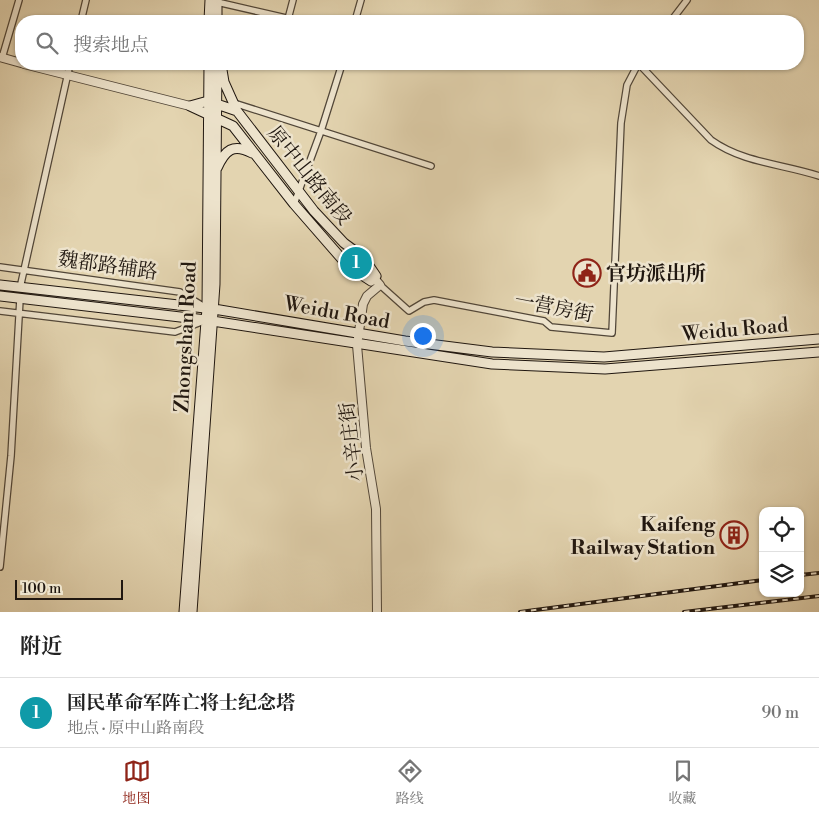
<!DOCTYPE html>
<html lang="zh">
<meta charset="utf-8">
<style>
:root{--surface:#fff;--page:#f2f2f2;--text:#222;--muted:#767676;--line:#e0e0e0;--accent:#8f2418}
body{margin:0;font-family:"Libre Bodoni","Noto Serif SC",serif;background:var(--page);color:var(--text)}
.controls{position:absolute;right:15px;bottom:15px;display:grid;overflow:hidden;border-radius:10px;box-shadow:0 1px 4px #0004}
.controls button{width:45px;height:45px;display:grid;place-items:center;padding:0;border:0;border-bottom:1px solid var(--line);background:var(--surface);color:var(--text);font:25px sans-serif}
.scale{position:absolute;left:15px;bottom:12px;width:108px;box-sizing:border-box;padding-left:5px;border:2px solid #201710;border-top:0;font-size:14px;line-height:18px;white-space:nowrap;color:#201710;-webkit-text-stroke:4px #ede3cc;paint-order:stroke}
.you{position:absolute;left:422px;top:335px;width:18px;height:18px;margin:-12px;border:4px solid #fff;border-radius:50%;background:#1a73e8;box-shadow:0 0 0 8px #1a73e833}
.badge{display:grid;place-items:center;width:32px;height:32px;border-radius:50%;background:var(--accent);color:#fff;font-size:16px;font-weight:700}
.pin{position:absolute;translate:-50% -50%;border:2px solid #fff;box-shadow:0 1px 5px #0006}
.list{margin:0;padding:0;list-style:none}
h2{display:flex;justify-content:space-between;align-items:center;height:65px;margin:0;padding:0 20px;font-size:21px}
h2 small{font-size:16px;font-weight:400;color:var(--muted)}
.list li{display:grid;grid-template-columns:32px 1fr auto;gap:15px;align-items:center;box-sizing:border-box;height:70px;padding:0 20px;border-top:1px solid var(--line)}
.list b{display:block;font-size:19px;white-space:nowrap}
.list p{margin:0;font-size:16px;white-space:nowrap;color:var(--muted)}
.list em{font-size:16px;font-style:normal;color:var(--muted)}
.icon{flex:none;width:28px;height:28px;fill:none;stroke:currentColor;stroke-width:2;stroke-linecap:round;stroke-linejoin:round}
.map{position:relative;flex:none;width:819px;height:612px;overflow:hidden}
.search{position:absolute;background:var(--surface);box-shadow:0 1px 4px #0004;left:15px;right:15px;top:15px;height:55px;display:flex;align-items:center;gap:12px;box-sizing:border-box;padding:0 18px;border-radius:20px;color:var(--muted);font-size:19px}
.sheet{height:135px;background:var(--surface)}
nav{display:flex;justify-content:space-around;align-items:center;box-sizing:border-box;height:70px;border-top:1px solid var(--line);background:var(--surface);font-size:14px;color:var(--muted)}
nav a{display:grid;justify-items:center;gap:2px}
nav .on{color:var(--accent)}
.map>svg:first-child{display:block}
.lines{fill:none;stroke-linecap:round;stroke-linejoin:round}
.minor-casing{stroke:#514638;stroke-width:8}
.tertiary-casing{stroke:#514638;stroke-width:10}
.secondary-casing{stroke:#201710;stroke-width:11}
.minor{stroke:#ede3cc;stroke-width:5.5}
.tertiary{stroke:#ede3cc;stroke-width:8}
.secondary{stroke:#ede3cc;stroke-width:9}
.rail-casing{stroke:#201710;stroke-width:4}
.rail{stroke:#ede3cc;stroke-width:2;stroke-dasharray:5.5;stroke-linecap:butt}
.labels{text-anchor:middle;stroke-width:5;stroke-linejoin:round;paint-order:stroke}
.street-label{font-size:20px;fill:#201710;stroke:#ede3cc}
.poi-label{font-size:20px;font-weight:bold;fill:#201710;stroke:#ede3cc;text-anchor:start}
</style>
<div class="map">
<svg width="819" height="612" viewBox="0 0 819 612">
<rect width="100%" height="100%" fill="#e3d4b0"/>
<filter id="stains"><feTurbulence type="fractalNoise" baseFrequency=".004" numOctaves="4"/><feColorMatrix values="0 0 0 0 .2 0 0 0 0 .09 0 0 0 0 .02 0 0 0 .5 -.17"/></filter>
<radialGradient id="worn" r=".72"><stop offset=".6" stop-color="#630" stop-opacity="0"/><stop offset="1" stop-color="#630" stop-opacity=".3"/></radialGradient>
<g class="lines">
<!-- minor casing -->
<g class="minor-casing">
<path id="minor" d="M217,2l82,19
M288,19l5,-19
M81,21l5,-21
M355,21l6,-21
M480,21h1
M671,21l16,-21
M2,58l17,-58
M639,64l72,76c32,23 72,24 108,36
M234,103l197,63
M294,204l27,-73 21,-67
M0,267l180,25 23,14
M380,285l29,26 15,-9 10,-2 110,21 7,6 61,6 9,-210 6,-38 11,-21
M20,288l50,-224
M0,311l175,21 29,-11
M0,567l11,-111 9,-157"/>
</g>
<!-- tertiary casing -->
<g class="tertiary-casing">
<path id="tertiary" d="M0,57l21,6
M24,64l166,42
M374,278l6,7 -13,11 -4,8 -6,41 9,103 10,61 1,103"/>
</g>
<!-- secondary casing -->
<g class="secondary-casing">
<path id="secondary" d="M209,21l1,-21
M217,21v-21
M221,64l3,18 13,29
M208,101l29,10 77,100 30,32 19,14 13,19 -5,5 -23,-15 -54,-62 -61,-78 -43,-20z
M217,168c8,-18 16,-25 35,-15
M0,285l214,24 191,32 87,11 112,5 215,-18
M0,296l206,24 286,44 113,5 214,-17
M184,612l23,-304 2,-244
M192,612l23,-328 2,-220"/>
</g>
<!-- minor -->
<use href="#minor" class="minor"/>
<!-- tertiary -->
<use href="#tertiary" class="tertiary"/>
<!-- secondary -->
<use href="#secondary" class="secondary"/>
<!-- rail casing -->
<g class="rail-casing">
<path id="rail" d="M800,575l19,-2
M520,612l243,-32
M684,612l135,-16"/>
</g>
<!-- rail -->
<use href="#rail" class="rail"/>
</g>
<!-- icons -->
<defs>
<g id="civic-ring" transform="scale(1.4375)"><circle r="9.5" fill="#ede3cc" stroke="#8f2418" stroke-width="1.5"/><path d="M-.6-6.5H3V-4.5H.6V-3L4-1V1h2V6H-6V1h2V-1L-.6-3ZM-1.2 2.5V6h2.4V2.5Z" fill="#8f2418"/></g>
<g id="building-ring" transform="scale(1.4375)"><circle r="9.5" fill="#ede3cc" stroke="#8f2418" stroke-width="1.5"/><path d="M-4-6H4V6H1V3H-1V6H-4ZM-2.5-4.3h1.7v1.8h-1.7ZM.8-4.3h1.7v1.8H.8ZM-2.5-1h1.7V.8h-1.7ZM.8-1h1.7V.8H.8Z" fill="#8f2418"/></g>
</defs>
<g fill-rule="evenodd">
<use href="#civic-ring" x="587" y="273"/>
<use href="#building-ring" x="734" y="535"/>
</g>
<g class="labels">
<!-- street labels -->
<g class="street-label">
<text transform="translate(310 175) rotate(51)" y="7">原中山路南段</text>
<text transform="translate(108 265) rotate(8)" y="7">魏都路辅路</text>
<text transform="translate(554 307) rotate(11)" y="7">一营房街</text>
<text transform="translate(337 312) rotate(10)" y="7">Weidu Road</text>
<text transform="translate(735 329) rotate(-5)" y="7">Weidu Road</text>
<text transform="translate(185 337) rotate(-87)" y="7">Zhongshan Road</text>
<text transform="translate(351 442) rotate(-97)" y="7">小辛庄街</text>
</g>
<!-- poi labels -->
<g class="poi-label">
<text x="606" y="280">官坊派出所</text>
<text x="715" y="531" text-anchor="end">Kaifeng<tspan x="715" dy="23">Railway Station</tspan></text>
</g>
</g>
<rect width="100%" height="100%" filter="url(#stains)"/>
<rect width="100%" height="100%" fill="url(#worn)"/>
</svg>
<div class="controls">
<button><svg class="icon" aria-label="locate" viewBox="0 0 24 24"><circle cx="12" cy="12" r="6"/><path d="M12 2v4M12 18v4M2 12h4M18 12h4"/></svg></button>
<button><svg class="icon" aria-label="layers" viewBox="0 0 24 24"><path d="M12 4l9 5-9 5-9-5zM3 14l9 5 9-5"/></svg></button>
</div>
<div class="scale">100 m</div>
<div class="you"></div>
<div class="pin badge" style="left:356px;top:263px;background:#0f9aa8">1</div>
<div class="search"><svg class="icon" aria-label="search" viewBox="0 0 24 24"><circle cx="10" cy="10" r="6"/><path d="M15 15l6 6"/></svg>搜索地点</div>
</div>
<section class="sheet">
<h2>附近<small></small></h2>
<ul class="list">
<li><span class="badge" style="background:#0f9aa8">1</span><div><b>国民革命军阵亡将士纪念塔</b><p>地点 · 原中山路南段</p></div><em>90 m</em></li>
</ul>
</section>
<nav>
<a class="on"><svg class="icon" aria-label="map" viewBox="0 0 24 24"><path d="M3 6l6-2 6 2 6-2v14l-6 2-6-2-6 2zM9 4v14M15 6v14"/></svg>地图</a>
<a><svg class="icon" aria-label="directions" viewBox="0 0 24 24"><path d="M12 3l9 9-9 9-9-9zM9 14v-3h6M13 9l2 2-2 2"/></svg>路线</a>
<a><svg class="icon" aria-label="saved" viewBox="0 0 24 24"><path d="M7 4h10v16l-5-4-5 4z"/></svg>收藏</a>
</nav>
